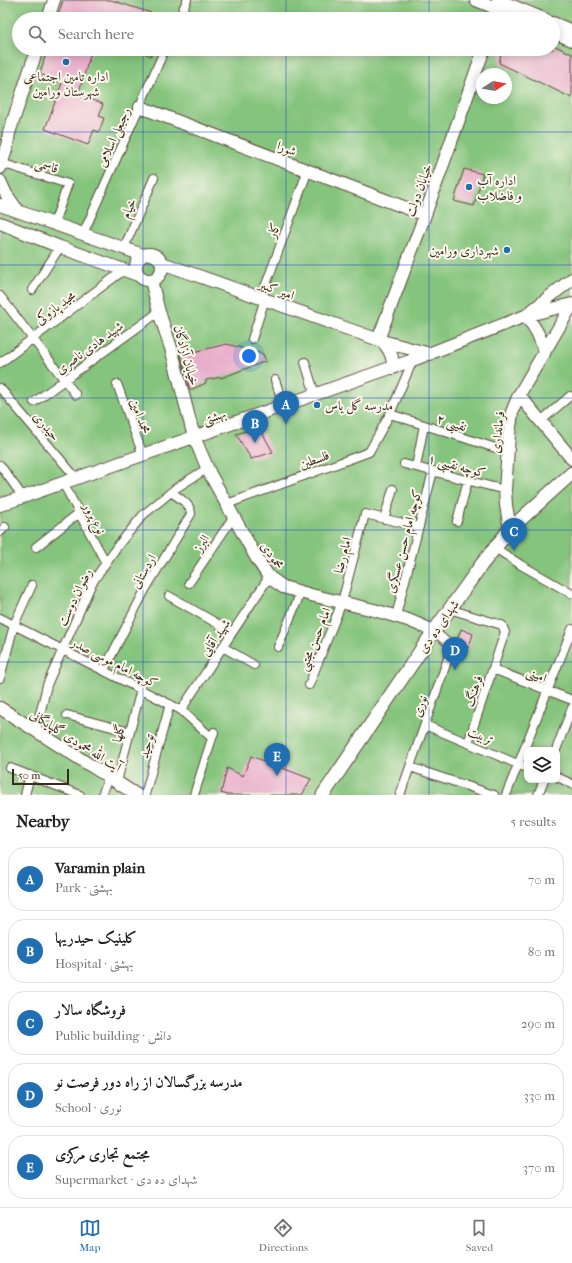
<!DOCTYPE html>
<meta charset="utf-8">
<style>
:root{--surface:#fff;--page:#f6f6f6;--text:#222;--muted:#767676;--line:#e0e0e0;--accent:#1f6fb2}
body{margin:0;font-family:"IM FELL French Canon",Amiri,serif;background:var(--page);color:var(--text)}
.controls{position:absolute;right:12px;bottom:12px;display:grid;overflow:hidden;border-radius:8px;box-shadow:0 2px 10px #0003}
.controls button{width:36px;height:36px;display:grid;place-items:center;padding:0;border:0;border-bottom:1px solid var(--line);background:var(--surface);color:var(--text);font:20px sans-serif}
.compass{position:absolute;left:476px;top:68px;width:36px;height:36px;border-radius:50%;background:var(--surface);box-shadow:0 2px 10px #0003;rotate:79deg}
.scale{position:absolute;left:12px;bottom:10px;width:57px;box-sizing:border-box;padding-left:4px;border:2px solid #3b2a1e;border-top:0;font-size:11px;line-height:14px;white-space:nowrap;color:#3b2a1e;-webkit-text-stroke:3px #fbf7ec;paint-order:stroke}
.you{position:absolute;left:249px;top:356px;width:14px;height:14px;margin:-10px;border:3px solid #fff;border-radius:50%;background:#1a73e8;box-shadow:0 0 0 6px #1a73e833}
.badge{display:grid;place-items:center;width:26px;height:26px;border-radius:50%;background:var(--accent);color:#fff;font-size:13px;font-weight:700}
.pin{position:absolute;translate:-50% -33px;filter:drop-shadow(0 1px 2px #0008)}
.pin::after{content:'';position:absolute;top:21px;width:14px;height:12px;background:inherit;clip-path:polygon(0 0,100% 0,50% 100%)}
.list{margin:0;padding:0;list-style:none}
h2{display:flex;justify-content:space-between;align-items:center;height:52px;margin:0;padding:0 16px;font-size:17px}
h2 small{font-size:13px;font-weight:400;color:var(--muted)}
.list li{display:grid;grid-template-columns:26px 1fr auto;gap:12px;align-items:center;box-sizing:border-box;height:64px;margin:0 8px 8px;padding:0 8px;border:1px solid var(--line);border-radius:16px}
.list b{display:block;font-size:15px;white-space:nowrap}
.list p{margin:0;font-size:13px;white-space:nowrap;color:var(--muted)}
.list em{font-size:13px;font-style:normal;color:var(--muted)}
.icon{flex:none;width:22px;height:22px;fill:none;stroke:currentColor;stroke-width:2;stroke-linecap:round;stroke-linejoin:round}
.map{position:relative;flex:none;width:572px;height:795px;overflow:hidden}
.search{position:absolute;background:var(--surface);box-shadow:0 2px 10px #0003;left:12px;right:12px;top:12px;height:44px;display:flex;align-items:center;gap:10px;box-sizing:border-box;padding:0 14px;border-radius:22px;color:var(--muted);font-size:15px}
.sheet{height:412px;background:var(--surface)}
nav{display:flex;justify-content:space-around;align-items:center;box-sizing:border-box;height:56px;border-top:1px solid var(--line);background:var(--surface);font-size:11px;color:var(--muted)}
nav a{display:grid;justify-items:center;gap:2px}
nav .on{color:var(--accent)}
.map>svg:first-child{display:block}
.green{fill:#84c47c;stroke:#60774d;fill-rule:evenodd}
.building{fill:#e8adcb}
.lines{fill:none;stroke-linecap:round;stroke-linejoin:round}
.street-casing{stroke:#574537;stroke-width:10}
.secondary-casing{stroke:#574537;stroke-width:14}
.primary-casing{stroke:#574537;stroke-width:15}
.street{stroke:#fff;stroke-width:8}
.secondary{stroke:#fff;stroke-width:12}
.primary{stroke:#fff;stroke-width:13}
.grid{fill:none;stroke:#1d4ed8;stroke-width:1;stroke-opacity:0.55}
.poi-dot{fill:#1f6fb2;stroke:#fbf7ec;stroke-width:1.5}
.labels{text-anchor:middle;stroke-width:4;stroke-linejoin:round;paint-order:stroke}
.poi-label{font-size:13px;fill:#3b2a1e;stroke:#fbf7ec;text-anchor:start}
.street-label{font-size:13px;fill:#3b2a1e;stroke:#fbf7ec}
</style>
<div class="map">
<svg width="572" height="795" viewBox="0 0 572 795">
<rect width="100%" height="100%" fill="#fbf7ec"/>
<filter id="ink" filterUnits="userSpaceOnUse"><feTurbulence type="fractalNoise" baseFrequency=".025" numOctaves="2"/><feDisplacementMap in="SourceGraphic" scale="8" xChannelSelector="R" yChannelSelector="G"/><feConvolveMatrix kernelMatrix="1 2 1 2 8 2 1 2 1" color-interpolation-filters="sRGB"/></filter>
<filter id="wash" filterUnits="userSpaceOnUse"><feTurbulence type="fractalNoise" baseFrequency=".012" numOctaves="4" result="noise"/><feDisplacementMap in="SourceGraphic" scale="16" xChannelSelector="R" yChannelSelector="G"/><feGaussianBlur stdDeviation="0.9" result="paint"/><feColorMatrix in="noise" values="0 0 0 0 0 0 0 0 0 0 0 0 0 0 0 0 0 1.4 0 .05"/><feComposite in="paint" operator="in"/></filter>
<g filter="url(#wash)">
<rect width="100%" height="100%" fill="#f4dfc3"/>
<!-- green -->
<path class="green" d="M0,0h572v795h-572zM19,19h534v30h-534zM482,74h24v24h-24zM527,750h30v30h-30z"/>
<g id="blocks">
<!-- building -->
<path class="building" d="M63,0h48l56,18 -1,1h-109z
M553,45l19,9v44l-73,-35 3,-14h51z
M47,49h45l-14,46 25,9 -4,12 5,2 -5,14 -5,-2 -6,15 -43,-16 17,-46 -22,-9z
M135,49h19l-3,7z
M464,169l19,5 -9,32 -20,-5z
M227,344l36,10 3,7 -45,17v-1l-15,3v3l-16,7 -9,-35z
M259,427l14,25 -22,7 -15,-25z
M461,629l12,5 -4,13 -13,-4z
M251,756l60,23 -9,16h-75l-6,-2 6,-25 16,8z"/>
</g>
</g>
<g filter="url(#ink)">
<use href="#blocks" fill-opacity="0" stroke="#574537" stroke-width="1"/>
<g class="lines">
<!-- street casing -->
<g class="street-casing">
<path id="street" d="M179,19l8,-19
M1,163l67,21 -14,39
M83,234l82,-185
M124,248l30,-70
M32,290l28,-43
M0,296l76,99
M261,298l47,-128
M252,339l13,-40
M305,362l10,33
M0,363l124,-93
M275,380l9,26
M117,384l26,71
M0,388l77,91
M34,402l125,-90
M390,414l118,38
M541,421l29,-25
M404,464l101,26
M0,465l23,32
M416,467l8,-42
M63,483l43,80
M227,504l142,-52 21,-38 23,-54
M384,519l9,-30
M457,521l11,-41
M0,532l5,-5
M36,547l43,-34
M495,548l26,17 51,29
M189,583l45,-67
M169,596l63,36
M449,609l53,16 3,7 -37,111
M396,616l37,-145
M0,618l181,92 31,28
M223,647l31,18
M278,647l23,-55
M493,669l79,31
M104,670l41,-80 46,-76c0,-10 -12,-16 -20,-22
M0,678l14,-53 18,-40
M309,685l33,-83 23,-88 54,13
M181,710l88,-133
M67,715l63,17
M425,725l102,43
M36,731l11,-46 45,-102 24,-35 27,-33 33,-27 32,-20
M556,750l16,-42
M410,767l84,28
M10,768l70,27
M557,777l15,7
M117,782l24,-93
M25,795l5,-20
M102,795l7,-18
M145,795l25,-91
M194,795l20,-63
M400,795l51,-145 -2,-6 -15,-13
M506,795l66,-166
M538,795l6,-15"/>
</g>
<!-- secondary casing -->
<g class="secondary-casing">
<path id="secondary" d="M476,0l46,19
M498,0l46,19
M48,19l6,-19
M494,19l7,-18
M553,23l19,8
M553,32l19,8
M140,107l285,108
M0,168l7,-21 2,-14 28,-84
M0,181l6,13 12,17
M0,205l143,50
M0,223l60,24 78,28
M136 267a13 13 0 1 1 26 0a13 13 0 1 1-26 0Z
M162,263l220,78 48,13
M151,280l8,32 12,36 23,89 16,37 47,85 12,18 14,10 28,8 63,15 34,10 26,11
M529,313l43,-34
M525,316c11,11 17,23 19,38
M378,340l47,-125 59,-166
M382,341c8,9 11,15 11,27
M519,395l53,64
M0,505l413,-145 112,-44 47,-12
M510,529l-4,-24 -1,-15 4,-55 3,-23 7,-17 53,-90
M0,708l137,87"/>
</g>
<!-- primary casing -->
<g class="primary-casing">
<path id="primary" d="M323,795l111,-164 48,-67 28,-35 62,-56"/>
</g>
<!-- street -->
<use href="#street" class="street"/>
<!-- secondary -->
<use href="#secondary" class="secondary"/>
<!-- primary -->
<use href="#primary" class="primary"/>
</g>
</g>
<!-- grid -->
<path class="grid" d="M143,0v19M286,0v19M429,0v19M143,49v746M286,49v746M429,49v746M0,132h572M0,265h572M0,398h572M0,530h572M0,662h572"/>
<!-- markers -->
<g class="poi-dot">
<circle cx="66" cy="62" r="4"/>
<circle cx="469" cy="187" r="4"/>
<circle cx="507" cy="250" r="4"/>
<circle cx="317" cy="405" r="4"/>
</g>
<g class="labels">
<!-- poi labels -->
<g class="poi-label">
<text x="66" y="81" text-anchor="middle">اداره تامین اجتماعی<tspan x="66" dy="15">شهرستان ورامین</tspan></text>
<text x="477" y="185">اداره آب<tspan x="477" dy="15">و فاضلاب</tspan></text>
<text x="499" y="255" text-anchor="end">شهرداری ورامین</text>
<text x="325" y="410">مدرسه گل یاس</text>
</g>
<!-- street labels -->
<g class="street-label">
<text transform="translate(113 137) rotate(-66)" y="5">رجبعلی اسلامی</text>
<text transform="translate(287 148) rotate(21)" y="5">شورا</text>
<text transform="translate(47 165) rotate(17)" y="5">قاسمی</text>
<text transform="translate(418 190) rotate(-70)" y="5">خیابان دولت</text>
<text transform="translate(128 208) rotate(-66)" y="5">خیام</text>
<text transform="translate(273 230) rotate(-70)" y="5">کار</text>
<text transform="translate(277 289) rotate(20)" y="5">امیر کبیر</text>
<text transform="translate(55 307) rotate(-37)" y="5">مجید پازوکی</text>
<text transform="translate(89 347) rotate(-36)" y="5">شهید هادی ناصری</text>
<text transform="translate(187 355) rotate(74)" y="5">خیابان آزادگان</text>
<text transform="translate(141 416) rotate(70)" y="5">محمد امین</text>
<text transform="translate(214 416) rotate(-19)" y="5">بهشتی</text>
<text transform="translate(452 422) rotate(18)" y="5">نقیبی ۲</text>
<text transform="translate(47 426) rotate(50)" y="5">حیدری</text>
<text transform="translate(497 432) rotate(-83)" y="5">فرمانداری</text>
<text transform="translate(314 459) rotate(-20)" y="5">فلسطین</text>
<text transform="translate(457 465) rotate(15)" y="5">کوچه نقیبی ۱</text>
<text transform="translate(95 518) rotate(62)" y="5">نوع پرور</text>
<text transform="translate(403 541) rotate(-75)" y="5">کوچه امام حسن عسگری</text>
<text transform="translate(201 543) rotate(-57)" y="5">البرز</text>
<text transform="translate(273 555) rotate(55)" y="5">محمودی</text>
<text transform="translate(342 555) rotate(-75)" y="5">امام رضا</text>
<text transform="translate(143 571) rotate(-60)" y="5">اردستانی</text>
<text transform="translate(74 597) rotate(-64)" y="5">رضوان دوست</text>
<text transform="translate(438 626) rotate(-55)" y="5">شهدای ده دی</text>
<text transform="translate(215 637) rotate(-56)" y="5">شهید آقایی</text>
<text transform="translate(314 639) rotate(-68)" y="5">امام حسن مجتبی</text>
<text transform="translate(115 662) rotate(27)" y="5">کوچه امام موسی صدر</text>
<text transform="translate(537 674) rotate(22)" y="5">امینی</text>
<text transform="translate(473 691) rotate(-71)" y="5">فرهنگ</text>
<text transform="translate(419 706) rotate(-71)" y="5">نوری</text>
<text transform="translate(118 733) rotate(-76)" y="5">گلها</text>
<text transform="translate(481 735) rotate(23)" y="5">تربیت</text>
<text transform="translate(76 740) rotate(32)" y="5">آیت الله محمودی گلپایگانی</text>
<text transform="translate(146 746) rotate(-75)" y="5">توحید</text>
</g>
</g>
</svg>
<div class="controls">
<button><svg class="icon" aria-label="layers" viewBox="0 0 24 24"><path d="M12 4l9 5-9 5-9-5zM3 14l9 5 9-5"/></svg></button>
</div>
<svg class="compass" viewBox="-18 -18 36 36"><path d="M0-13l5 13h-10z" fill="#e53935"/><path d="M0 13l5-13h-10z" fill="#767676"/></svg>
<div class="scale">50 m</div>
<div class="you"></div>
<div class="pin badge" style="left:286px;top:424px">A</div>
<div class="pin badge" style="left:255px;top:443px">B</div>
<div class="pin badge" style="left:514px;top:551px">C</div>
<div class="pin badge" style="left:455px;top:670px">D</div>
<div class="pin badge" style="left:277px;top:776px">E</div>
<div class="search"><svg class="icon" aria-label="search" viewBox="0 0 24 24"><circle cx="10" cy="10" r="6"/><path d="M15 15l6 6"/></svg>Search here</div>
</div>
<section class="sheet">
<h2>Nearby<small>5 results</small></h2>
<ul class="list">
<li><span class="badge">A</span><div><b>Varamin plain</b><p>Park · بهشتی</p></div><em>70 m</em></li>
<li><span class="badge">B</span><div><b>کلینیک حیدریها</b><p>Hospital · بهشتی</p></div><em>80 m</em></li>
<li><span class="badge">C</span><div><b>فروشگاه سالار</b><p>Public building · دانش</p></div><em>290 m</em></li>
<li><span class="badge">D</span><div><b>مدرسه بزرگسالان از راه دور فرصت نو</b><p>School · نوری</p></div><em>330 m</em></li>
<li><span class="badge">E</span><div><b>مجتمع تجاری مرکزی</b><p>Supermarket · شهدای ده دی</p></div><em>370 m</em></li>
</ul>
</section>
<nav>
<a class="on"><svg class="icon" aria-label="map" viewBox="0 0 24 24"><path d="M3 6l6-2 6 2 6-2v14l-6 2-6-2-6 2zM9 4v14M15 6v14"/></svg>Map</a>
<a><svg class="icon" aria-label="directions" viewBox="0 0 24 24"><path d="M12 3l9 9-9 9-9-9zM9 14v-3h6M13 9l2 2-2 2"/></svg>Directions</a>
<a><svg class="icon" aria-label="saved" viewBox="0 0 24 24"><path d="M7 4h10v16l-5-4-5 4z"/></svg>Saved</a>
</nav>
